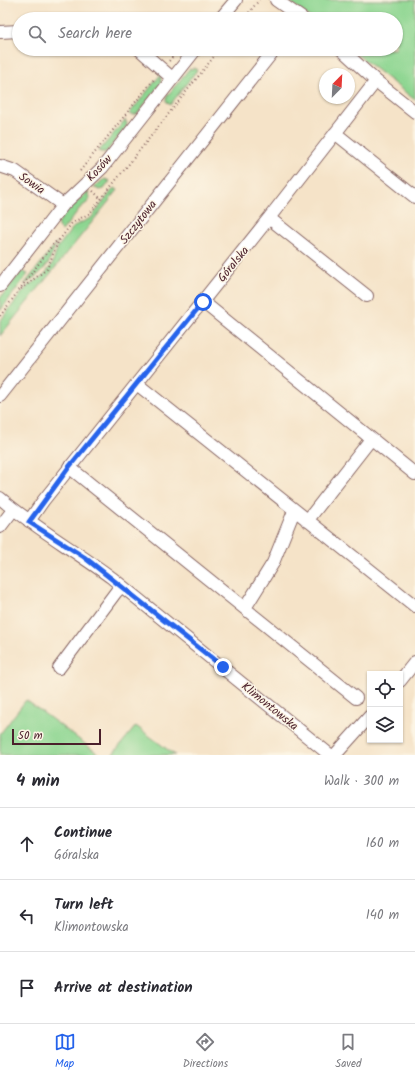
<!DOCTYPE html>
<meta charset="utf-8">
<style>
:root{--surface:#fff;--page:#f7f7f7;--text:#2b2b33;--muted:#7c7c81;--line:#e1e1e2;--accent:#2563eb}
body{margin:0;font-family:Kalam,sans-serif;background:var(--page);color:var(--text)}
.controls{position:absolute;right:12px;bottom:12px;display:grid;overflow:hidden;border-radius:0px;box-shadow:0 1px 3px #0004}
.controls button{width:36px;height:36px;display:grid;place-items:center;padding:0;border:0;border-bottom:1px solid var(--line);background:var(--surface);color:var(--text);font:20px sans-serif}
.compass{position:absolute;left:319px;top:68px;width:36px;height:36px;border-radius:50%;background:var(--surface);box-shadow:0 1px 3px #0004;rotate:24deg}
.scale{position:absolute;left:12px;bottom:10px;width:89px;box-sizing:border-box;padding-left:4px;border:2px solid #4a1f2b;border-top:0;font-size:11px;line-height:14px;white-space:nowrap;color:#4a1f2b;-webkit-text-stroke:3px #fcf5e5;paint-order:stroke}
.stop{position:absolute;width:12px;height:12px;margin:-9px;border:3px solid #2563eb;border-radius:50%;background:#fff}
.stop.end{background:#2563eb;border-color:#fff;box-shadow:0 1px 4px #0008}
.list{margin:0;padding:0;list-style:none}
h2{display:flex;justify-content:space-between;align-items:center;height:52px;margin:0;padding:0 16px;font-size:17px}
h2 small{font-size:13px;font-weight:400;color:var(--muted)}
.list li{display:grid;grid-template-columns:26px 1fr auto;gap:12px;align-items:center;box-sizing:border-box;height:72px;padding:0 16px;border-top:1px solid var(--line)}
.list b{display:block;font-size:15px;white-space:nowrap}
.list p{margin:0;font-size:13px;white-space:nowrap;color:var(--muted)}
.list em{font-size:13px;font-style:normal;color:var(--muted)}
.icon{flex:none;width:22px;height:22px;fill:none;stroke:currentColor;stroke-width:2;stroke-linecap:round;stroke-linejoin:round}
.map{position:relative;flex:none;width:415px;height:755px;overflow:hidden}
.search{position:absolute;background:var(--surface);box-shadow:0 1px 3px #0004;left:12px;right:12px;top:12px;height:44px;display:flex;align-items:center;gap:10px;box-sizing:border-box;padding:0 14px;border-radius:22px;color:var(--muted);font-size:15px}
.sheet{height:268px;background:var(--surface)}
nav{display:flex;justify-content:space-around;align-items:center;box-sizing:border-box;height:56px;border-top:1px solid var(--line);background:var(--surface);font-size:11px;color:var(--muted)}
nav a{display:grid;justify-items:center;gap:2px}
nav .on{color:var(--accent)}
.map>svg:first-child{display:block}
.green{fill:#8dd691;stroke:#6c7a5e}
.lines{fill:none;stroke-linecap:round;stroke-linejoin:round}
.minor-casing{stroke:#866462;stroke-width:14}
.path{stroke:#866462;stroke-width:2;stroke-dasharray:1 3;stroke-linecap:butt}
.minor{stroke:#fff;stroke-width:12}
.route{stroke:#2563eb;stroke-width:5}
.labels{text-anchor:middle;stroke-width:3;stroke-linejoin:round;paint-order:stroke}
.street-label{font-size:12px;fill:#4a1f2b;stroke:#fcf5e5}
</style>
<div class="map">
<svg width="415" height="755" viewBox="0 0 415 755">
<rect width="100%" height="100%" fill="#fcf5e5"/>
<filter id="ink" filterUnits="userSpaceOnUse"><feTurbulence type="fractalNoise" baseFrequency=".025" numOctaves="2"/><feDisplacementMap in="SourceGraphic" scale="8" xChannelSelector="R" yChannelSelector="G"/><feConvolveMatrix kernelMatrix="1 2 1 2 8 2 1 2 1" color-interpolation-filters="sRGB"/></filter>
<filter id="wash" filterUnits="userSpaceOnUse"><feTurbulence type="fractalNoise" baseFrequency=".012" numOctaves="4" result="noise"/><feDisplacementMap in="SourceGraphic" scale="16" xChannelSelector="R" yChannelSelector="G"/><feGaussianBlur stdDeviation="0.9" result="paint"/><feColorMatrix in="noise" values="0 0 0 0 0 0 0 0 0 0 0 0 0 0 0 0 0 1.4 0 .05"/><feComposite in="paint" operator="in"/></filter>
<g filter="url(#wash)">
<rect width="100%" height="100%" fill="#f5e3c8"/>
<!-- green -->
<path class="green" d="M288,0h127v100l-65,-51h46v-30h-84z
M194,68l3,2 -27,35 -4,-4 1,-5 22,-27z
M161,74v9l-24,31 -5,1 -3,-1z
M125,120l2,3 -1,4 -20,25h-6l-1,-1z
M105,179l5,2 -6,8 -5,1 -5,-3z
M114,188l4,2 -118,146v-15l22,-28 6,-7 15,-10 9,-11 6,-18 13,-17 5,-5 15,-7z
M88,192l2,5 -2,5 -8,6 -18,23 -4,-4c0,-11 22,-28 30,-35z
M57,242l-9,22 -9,10 -15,11z
M22,271l6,3 -28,37v-13z
M26,700l74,55h-100v-21z
M136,726l39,29h-63z"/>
</g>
<g filter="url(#ink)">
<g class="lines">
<!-- minor casing -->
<g class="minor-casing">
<path id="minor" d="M276,0l27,19
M220,19l16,-19
M0,32l19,-1
M139,49l33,29
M341,49l35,32 39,31
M335,133l80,64
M0,166l15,5 48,34
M269,218l98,78
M0,286l63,-81 39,-37 94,-119
M203,302l212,172
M137,384l278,222
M0,396l275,-347
M69,467l287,231
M0,498c35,30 76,53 112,80l218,177
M29,521l14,-20 226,-283 107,-137
M307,521l64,-82
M0,527l13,-17
M245,608l28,-45 21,-52
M59,668l57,-76 6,-6
M400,681l15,-19
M335,755l35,-39"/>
</g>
<!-- path -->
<path class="path" d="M203,19l8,-9
M244,19l15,-19
M169,61l10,-12
M80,171l75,-93
M93,191l8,8
M21,289l26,-20 11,-27 14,-19 18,-10 130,-164
M0,316l54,-73 6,-4"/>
<!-- minor -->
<use href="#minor" class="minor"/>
</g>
</g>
<g class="lines" filter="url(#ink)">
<!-- route -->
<path class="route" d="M203,302l-134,165 -40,55 55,35 139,110"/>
</g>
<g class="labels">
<!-- street labels -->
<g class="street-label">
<text transform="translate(99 168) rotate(-47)" y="4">Kosów</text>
<text transform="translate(32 183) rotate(35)" y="4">Sowia</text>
<text transform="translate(138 222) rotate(-52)" y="4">Szczytowa</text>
<text transform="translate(233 264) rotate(-51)" y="4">Góralska</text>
<text transform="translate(270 706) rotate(39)" y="4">Klimontowska</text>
</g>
</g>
</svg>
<div class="controls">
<button><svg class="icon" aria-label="locate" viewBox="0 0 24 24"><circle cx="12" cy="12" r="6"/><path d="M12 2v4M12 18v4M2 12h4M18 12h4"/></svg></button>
<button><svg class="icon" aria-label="layers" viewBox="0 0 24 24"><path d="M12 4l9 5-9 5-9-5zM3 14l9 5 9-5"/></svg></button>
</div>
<svg class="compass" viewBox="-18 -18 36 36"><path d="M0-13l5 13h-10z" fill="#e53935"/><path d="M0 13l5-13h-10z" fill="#7c7c81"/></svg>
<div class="scale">50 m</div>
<div class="stop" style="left:203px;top:302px"></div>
<div class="stop end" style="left:223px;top:667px"></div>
<div class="search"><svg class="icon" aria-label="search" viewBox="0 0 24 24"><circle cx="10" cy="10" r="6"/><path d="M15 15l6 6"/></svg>Search here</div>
</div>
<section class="sheet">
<h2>4 min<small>Walk · 300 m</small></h2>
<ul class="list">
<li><svg class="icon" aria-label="ahead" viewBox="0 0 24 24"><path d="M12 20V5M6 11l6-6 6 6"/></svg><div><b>Continue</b><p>Góralska</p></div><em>160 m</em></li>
<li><svg class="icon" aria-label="left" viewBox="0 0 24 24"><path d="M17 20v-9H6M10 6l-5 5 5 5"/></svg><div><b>Turn left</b><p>Klimontowska</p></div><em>140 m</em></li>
<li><svg class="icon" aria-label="arrive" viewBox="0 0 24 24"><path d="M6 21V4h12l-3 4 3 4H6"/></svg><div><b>Arrive at destination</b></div></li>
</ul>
</section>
<nav>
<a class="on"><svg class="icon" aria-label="map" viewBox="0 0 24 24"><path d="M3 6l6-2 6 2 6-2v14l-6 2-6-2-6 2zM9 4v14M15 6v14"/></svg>Map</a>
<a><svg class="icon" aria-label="directions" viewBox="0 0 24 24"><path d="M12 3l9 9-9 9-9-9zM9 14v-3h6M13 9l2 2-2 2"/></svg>Directions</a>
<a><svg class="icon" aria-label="saved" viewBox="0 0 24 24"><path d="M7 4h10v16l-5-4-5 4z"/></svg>Saved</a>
</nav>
